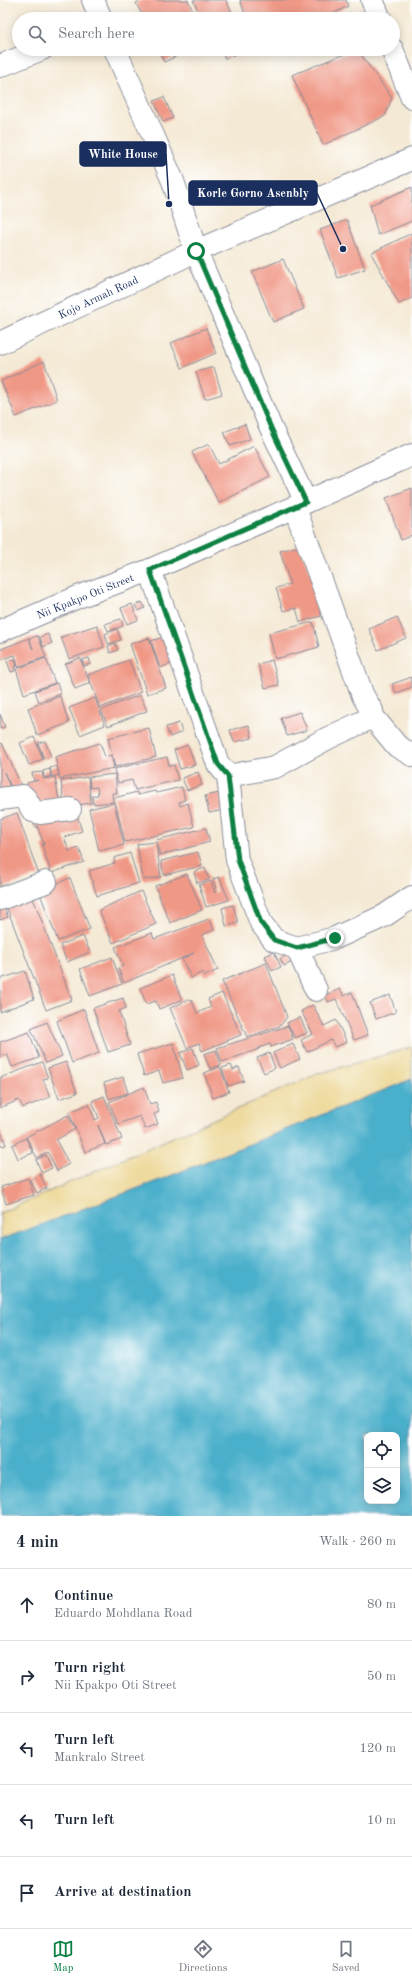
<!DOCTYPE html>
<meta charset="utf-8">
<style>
:root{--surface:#fff;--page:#f2f2f3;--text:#1f2937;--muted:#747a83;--line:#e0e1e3;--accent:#0b8043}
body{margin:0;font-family:"Old Standard TT",serif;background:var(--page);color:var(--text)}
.controls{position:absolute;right:12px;bottom:12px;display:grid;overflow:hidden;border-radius:8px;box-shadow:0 2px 10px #0003}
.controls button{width:36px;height:36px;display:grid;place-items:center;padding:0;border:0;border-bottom:1px solid var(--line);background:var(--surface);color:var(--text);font:20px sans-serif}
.stop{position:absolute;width:12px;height:12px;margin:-9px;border:3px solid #0b8043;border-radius:50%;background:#fff}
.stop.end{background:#0b8043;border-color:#fff;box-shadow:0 1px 4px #0008}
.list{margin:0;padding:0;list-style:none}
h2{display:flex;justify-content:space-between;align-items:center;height:52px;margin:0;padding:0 16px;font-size:17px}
h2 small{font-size:13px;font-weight:400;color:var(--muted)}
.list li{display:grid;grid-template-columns:26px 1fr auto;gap:12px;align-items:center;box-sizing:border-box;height:72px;padding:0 16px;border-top:1px solid var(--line)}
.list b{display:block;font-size:15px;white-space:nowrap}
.list p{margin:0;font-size:13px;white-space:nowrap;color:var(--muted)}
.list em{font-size:13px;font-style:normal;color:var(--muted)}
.icon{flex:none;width:22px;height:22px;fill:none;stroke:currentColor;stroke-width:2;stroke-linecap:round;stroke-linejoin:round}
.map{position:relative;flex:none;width:412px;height:1516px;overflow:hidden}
.search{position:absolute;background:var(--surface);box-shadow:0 2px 10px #0003;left:12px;right:12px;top:12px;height:44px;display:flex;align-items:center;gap:10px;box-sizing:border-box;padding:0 14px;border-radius:22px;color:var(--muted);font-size:15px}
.sheet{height:412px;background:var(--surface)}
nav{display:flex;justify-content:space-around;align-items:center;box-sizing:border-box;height:56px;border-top:1px solid var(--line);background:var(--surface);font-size:11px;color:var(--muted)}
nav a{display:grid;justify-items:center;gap:2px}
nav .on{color:var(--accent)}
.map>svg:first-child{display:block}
.sand{fill:#eeda9e;stroke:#84847e}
.water{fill:#4aafca;stroke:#326f94;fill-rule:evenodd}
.building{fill:#f09886}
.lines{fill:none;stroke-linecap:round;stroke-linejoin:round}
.minor-casing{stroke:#888c99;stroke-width:24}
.major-casing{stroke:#888c99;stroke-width:24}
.minor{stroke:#fff;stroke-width:22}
.major{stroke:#fff;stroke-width:22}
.route{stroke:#0b8043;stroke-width:5}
.labels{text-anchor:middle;stroke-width:3.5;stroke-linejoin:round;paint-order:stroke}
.street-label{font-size:11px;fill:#1b2f5e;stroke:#fff}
.leader{fill:none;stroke:#1b2f5e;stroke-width:1.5}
.callout-dot{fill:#1b2f5e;stroke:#fff;stroke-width:1.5}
.callout{fill:#1b2f5e;stroke:#1b2f5e;stroke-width:1.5}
.callout-label{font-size:12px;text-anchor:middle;font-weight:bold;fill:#fff}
</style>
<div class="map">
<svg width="412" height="1516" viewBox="0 0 412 1516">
<rect width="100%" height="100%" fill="#fff"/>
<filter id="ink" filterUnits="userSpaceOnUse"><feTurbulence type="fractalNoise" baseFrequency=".025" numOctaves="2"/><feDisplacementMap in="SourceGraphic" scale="8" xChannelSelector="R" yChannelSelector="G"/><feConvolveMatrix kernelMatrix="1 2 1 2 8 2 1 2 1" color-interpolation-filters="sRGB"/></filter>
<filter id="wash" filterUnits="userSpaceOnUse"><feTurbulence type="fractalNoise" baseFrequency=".012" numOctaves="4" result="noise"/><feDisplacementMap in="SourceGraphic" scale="16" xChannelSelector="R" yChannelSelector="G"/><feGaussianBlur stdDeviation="0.9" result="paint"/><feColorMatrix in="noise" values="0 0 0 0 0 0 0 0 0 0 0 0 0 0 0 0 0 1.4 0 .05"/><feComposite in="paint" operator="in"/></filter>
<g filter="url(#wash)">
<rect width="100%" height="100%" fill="#f4e9d4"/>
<!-- sand -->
<path class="sand" d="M412,1047v32l-252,101 -160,60v-27l317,-139z"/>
<!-- water -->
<path class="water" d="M412,1079v437h-412v-276l160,-60zM367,1435h30v66h-30z"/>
<g id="blocks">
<!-- building -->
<path class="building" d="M143,0h45l8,19h-52l-8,-16z
M193,0h33l9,19h-33z
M240,0h106l2,6 -24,13h-77z
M158,49h34l-28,13z
M221,49h26l-22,10z
M258,49h10l-8,5z
M357,49l35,49 -7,18 -62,29 -31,-70z
M164,97l9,21 -10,4 -9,-21z
M412,187v34l-34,14 -8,-30z
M347,220l18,49 -27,9 -18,-48z
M412,233v65l-13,6 -28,-51z
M283,259l21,50 -31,13 -21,-50z
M206,328l10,25 -34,15 -11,-25z
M44,361l13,39 -41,17 -15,-36z
M214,367l8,27 -17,5 -9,-27z
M245,424l5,15 -20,7 -6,-14z
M209,444l10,20 35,-18 16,31 -51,26 -27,-51z
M412,488v47l-11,5 -15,-42z
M299,546l29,68 -28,8 -4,-14 -13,3 -7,-23 14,-4 -10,-33z
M142,602l3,6 -7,3 -3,-6z
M132,604l6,16 -11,4 -6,-16z
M397,617l9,21 -28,12 -9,-21z
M121,619l2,7 -15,5 -3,-7z
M313,622l6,25 -44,12 -6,-26z
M97,625l7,22 -35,12 -8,-22z
M117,629l4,11 -13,4 -3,-10z
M48,634l4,9 -9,4 -3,-10z
M38,636l8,21 -28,10 -3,-12 -15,5 1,-11 28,-11 4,11 -4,-11z
M163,637l9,26 -12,5 -9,-27z
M149,638l17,50 -19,6 -17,-50z
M115,643l3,7 -8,3 -2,-7z
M46,658l9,25 -31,11 -8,-25z
M80,658l10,25 -15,6 -10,-25z
M89,658l2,6 -7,2 -2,-6z
M15,659l2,7 -3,1 1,4 -4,1 -4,-11z
M129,660l12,32 -41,16 -12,-33z
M272,660l7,25 -14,3 -7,-24z
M412,677v10l-16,6 -4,-9z
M57,683l4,11 -22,8 -4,-11z
M140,695l7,16 -39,15 -7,-16z
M60,696l9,27 -32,12 -9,-27z
M95,698l10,27 -25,10 -11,-27z
M300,712l7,18 -20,6 -6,-18z
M0,714l5,13 -5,2z
M179,723l3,9 -12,5 -4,-10z
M249,725l3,13 -18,4 -4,-12z
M149,728l7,29 -41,10 -7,-29z
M34,737l9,22 -14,6 -9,-22z
M45,741l6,16 -7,2 -6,-16z
M2,743l19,42 -9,4 -8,-17 7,18 -11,4v-50z
M100,743l5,14 6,-2 3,13 -54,11 -5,-22z
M188,745l7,20 -15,4 -6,-19z
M167,757l2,9 5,-1 4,15 -43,10 -3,-10 -14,3 -4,-14z
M57,766l2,9 -7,2 -2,-9z
M50,769l1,7 -7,2 -1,-7z
M42,772l2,7 11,-2 4,23 -28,5 -4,-22 11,-3 -4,1 -2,-8z
M198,772l4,13 -15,5 -5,-12z
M115,774l2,19h-5l1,9 -20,2 -1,-8 6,-1 -1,-8 -7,1 -1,-11z
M88,777l3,26 -27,4 -3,-26z
M182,787l3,13 -6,2 1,4 8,-3 6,24 -69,15 -11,-44 23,-6 1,3 17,-4 1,2z
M220,793l4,17 -15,3 -4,-17z
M114,803l10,42 -25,6 -10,-42z
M17,813l22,62 -39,14v-70z
M77,815l5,16 -18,6 5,14 10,-3 5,14 -33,11 -9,-28 2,-1 -7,-18 -2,1 -3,-8 10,-3 3,8z
M206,828l4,14 -50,13 -4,-15z
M156,842l5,35 -18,3 -6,-36z
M198,852l4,14 -38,9 -3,-14z
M130,853l9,30 -42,13 -8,-25 26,-8 -1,-5z
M205,868l4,12 -12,3 -3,-11z
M187,874l15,36 -32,13 -15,-37z
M219,877l10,23 -23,7 -7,-22 12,-4 4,12 2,-1 -4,-13z
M70,878l20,51 -32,12 -19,-50z
M141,891l15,33 -43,19 -14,-33z
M31,893l41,107 -26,10 -41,-107z
M2,902l6,15 -8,3v-17z
M233,905l5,18 -12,3 -4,-18z
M209,919l5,11 -12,5 16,35 -13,6 -2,-4 -12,6 -9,-19 12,-6 -70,30 -6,-15 5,-2 -8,-19 37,-14 2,6z
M83,936l7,16 -23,10 -7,-17z
M274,952l7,15 -9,4 -7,-15z
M289,954l3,8 -8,4 -4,-7z
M112,957l10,27 -32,12 -10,-27z
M266,963l21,54 -7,9 -33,11 -25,-56z
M25,971l9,28 -34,13v-33z
M172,975l10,25 -23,9 -3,-8 -10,3 -6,-16z
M340,989l4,7 8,-4 16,43 -14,5 -18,-41 -8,3 -3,-7z
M222,993l19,42 -39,16 -3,-8 -12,5 -17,-40 21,-9 6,14 14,-6 -3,-8z
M390,995l6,17 -20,7 -6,-16z
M123,998l3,10 -7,3 11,34 -22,7 -15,-44z
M313,1005l11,21 12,-6 11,22 -12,5 -4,-7 -24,12 -6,-12 12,-6 -12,-23z
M84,1009l15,44 -27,10 -15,-42z
M300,1017l7,16 -12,5 -8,-15z
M47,1022l15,34 -16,7 -15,-34z
M288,1026l5,13 -22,8 -1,-3 -11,4v1l-37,13 -5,-14z
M29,1032l10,26 -27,9 -5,-13 -7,3v-15z
M173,1043l10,35 -20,5 -4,-12 -15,5 -7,-22z
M293,1044l7,15 -20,9 -7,-15z
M193,1048l6,17 -12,5 -7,-17z
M216,1050l5,15 -11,4 -6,-15z
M269,1053l6,15 -11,5 -7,-15z
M42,1062l6,16 -5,1 7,18 -27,11 -4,-8 -19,8v-30z
M66,1062l11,31 -18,6 -11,-31z
M231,1065l2,5 6,-3 5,14 -16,5 -6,-18z
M220,1067l9,25 -16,6 -9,-25z
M123,1077l5,16 -19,6 -5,-16z
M144,1087l6,17 6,-2 3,10 -5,2 4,10 -13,5 -5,-13 -22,8 -9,-22z
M104,1096l18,43 -16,6 -8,-20 7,19 -20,8 -16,-40 20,-8 6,16 4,-2 -7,-17z
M68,1115l7,14 -19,11 13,24 -12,7 -9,-19 -11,6 -11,-21z
M0,1129l6,16 -6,1z
M26,1138l7,15 -15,6 -6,-14z
M46,1155l6,13 -10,5 -6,-13z
M40,1174l7,14 -10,5 -7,-13z
M28,1178l6,17 -28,9 -5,-17z"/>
</g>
</g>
<g filter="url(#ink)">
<use href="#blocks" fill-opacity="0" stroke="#888c99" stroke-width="1"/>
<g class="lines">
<!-- minor casing -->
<g class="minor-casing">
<path id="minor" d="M372,0l8,19
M392,49l20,49
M0,66l42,-17
M0,343l196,-92 216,-92
M295,508l68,188 9,15 1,6 24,29 15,9
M150,570l68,194 10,12 9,84 24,63 13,17 23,8 19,42
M0,631l78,-34 72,-27 156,-68
M228,776l47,-9 53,-29 45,-21
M0,799l23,-3 3,3 7,12 7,2 30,-4
M0,899l46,-17
M297,948l38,-10 49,-22 28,-19"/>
</g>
<!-- major casing -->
<g class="major-casing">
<path id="major" d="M93,0l8,19
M115,49l58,132 23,70 75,177 35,74 106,-47"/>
</g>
<!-- minor -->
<use href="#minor" class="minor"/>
<!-- major -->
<use href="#major" class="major"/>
</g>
</g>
<g class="lines" filter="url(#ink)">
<!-- route -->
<path class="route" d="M196,251l75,177 35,74 -156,68 68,194 10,12 10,84 23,63 13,17 23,8 38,-10"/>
</g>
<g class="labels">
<!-- street labels -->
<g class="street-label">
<text transform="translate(98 297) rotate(-25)" y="4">Kojo Armah Road</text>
<text transform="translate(85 596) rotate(-22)" y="4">Nii Kpakpo Oti Street</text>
</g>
</g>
<!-- callouts -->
<path class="leader" d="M169 204L166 154M343 249L317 193"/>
<g class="callout-dot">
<circle cx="169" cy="204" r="4"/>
<circle cx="343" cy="249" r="4"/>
</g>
<g class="callout">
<rect x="80" y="142" width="86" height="24" rx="4"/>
<rect x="189" y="181" width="128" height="24" rx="4"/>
</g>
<g class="callout-label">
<text x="123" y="158">White House</text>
<text x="253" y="197">Korle Gorno Asenbly</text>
</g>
</svg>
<div class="controls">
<button><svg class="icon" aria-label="locate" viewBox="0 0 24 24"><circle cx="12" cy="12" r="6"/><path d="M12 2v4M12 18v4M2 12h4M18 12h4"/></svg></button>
<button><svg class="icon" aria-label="layers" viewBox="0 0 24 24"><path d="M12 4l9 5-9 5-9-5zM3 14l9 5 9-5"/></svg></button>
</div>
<div class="stop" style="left:196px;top:251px"></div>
<div class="stop end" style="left:335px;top:938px"></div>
<div class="search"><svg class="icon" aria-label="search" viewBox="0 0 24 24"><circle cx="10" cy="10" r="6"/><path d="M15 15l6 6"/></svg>Search here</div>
</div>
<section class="sheet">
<h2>4 min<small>Walk · 260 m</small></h2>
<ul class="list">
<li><svg class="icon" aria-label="ahead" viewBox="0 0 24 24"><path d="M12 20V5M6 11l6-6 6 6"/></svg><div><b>Continue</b><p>Eduardo Mohdlana Road</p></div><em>80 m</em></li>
<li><svg class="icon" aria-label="right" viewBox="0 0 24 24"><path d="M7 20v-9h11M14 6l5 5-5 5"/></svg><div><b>Turn right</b><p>Nii Kpakpo Oti Street</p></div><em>50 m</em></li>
<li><svg class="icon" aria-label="left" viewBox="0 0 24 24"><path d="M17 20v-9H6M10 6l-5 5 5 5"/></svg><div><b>Turn left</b><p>Mankralo Street</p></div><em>120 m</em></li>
<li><svg class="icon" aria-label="left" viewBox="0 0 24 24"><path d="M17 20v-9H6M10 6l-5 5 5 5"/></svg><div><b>Turn left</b></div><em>10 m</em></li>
<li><svg class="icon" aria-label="arrive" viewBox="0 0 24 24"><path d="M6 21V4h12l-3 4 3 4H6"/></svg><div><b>Arrive at destination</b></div></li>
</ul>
</section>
<nav>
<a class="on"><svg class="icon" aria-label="map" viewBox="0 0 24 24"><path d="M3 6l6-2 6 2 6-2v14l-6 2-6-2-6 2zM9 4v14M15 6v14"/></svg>Map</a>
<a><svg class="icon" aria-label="directions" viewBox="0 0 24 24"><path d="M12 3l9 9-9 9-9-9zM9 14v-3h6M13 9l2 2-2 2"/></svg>Directions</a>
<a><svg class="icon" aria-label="saved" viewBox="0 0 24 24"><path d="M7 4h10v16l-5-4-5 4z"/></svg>Saved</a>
</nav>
